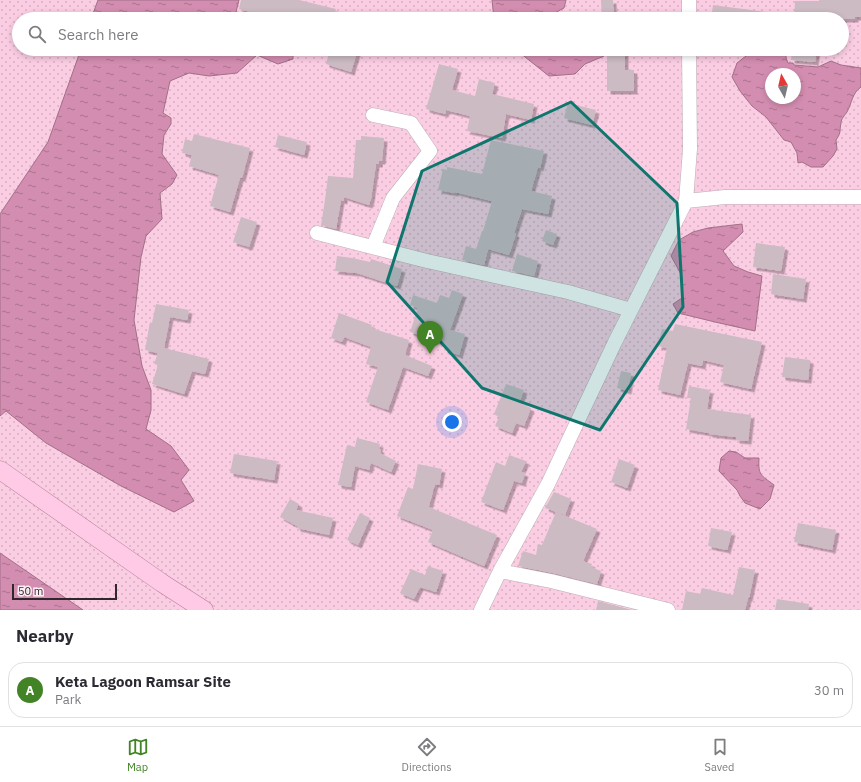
<!DOCTYPE html>
<style>
:root{--surface:#fff;--page:#f2f2f3;--text:#2b2b33;--muted:#7c7c81;--line:#e1e1e2;--accent:#418325}
body{margin:0;font-family:"IBM Plex Sans",sans-serif;background:var(--page);color:var(--text)}
.compass{position:absolute;left:765px;top:68px;width:36px;height:36px;border-radius:50%;background:var(--surface);box-shadow:0 2px 6px #0003;rotate:352deg}
.scale{position:absolute;left:12px;bottom:10px;width:105px;box-sizing:border-box;padding-left:4px;border:2px solid #2f282b;border-top:0;font-size:11px;line-height:14px;white-space:nowrap;color:#2f282b;-webkit-text-stroke:3px #ffedf5;paint-order:stroke}
.you{position:absolute;left:452px;top:422px;width:14px;height:14px;margin:-10px;border:3px solid #fff;border-radius:50%;background:#1a73e8;box-shadow:0 0 0 6px #1a73e833}
.badge{display:grid;place-items:center;width:26px;height:26px;border-radius:50%;background:var(--accent);color:#fff;font-size:13px;font-weight:700}
.pin{position:absolute;translate:-50% -33px;filter:drop-shadow(0 1px 2px #0008)}
.pin::after{content:'';position:absolute;top:21px;width:14px;height:12px;background:inherit;clip-path:polygon(0 0,100% 0,50% 100%)}
.list{margin:0;padding:0;list-style:none}
h2{display:flex;justify-content:space-between;align-items:center;height:52px;margin:0;padding:0 16px;font-size:17px}
h2 small{font-size:13px;font-weight:400;color:var(--muted)}
.list li{display:grid;grid-template-columns:26px 1fr auto;gap:12px;align-items:center;box-sizing:border-box;height:56px;margin:0 8px 8px;padding:0 8px;border:1px solid var(--line);border-radius:16px}
.list b{display:block;font-size:15px;white-space:nowrap}
.list p{margin:0;font-size:13px;white-space:nowrap;color:var(--muted)}
.list em{font-size:13px;font-style:normal;color:var(--muted)}
.icon{flex:none;width:22px;height:22px;fill:none;stroke:currentColor;stroke-width:2;stroke-linecap:round;stroke-linejoin:round}
.map{position:relative;flex:none;width:861px;height:610px;overflow:hidden}
.search{position:absolute;background:var(--surface);box-shadow:0 2px 6px #0003;left:12px;right:12px;top:12px;height:44px;display:flex;align-items:center;gap:10px;box-sizing:border-box;padding:0 14px;border-radius:22px;color:var(--muted);font-size:15px}
.sheet{height:116px;background:var(--surface)}
nav{display:flex;justify-content:space-around;align-items:center;box-sizing:border-box;height:56px;border-top:1px solid var(--line);background:var(--surface);font-size:11px;color:var(--muted)}
nav a{display:grid;justify-items:center;gap:2px}
nav .on{color:var(--accent)}
.map>svg:first-child{display:block}
.park{fill:url(#park-dots);fill-rule:evenodd}
.water{fill:url(#water-ripples);stroke:#a26f88;fill-rule:evenodd}
.building{fill:#ccbbc3;filter:url(#shadow)}
.lines{fill:none;stroke-linecap:round;stroke-linejoin:round}
.minor-casing{stroke:#beaeb5;stroke-width:15}
.major-casing{stroke:#b67b98;stroke-width:19}
.minor{stroke:#fff;stroke-width:14}
.major{stroke:#fecae5;stroke-width:18}
.marked{fill:#0f766e;fill-opacity:0.2;stroke:#0f766e;stroke-width:3;stroke-linejoin:round}
</style>
<div class="map">
<svg width="861" height="610" viewBox="0 0 861 610">
<defs>
<pattern id="park-dots" width="8" height="8" patternUnits="userSpaceOnUse"><rect width="8" height="8" fill="#facde3"/><path d="M2 2h.1M6 6h.1" fill="none" stroke="#d7b0c3" stroke-width="1.8" stroke-linecap="round"/></pattern>
<pattern id="water-ripples" width="26" height="14" patternUnits="userSpaceOnUse"><rect width="26" height="14" fill="#d38db0"/><path d="M2 4q2-2 4 0t4 0M15 11q2-2 4 0t4 0" fill="none" stroke="#ac738f"/></pattern>
<filter id="shadow"><feDropShadow dx="3.5" dy="3.5" stdDeviation="0" flood-color="#0004"/></filter>
</defs>
<rect width="100%" height="100%" fill="#ffedf5"/>
<!-- park -->
<path class="park" d="M0,0h861v610h-861zM19,19h823v30h-823zM771,74h24v24h-24z"/>
<!-- water -->
<path class="water" d="M98,0h141l-3,12 23,4 8,3h-176z
M492,0h74l-2,8 -15,8 3,3h-58z
M81,49h212v10l-15,5 -21,-9 -20,18 -28,3 -20,-3 -19,8 -7,32 8,5v6l-7,11 -2,19 15,21 -5,9 -12,9 2,26 -16,17 -5,21 -7,63 8,46 9,24v20l-5,19 25,17 18,24 -8,10 13,21 -20,11 -53,-26 -75,-43 -40,-32 -6,5v-202l48,-72z
M515,49h84l5,7 -19,8 -10,10 -26,2z
M750,49h36v9l2,5h5l1,2 24,2 13,-6 10,4 20,3v19c-9,6 -9,16 -14,25 -2,3 -6,7 -6,11 -2,9 1,8 -5,17l1,9 -4,7 -10,11h-12l-9,-5 -4,1 -1,-10 -6,-11 -7,-2 -18,-23 -14,-11 -12,-15 -8,-14 5,-14 9,-7zM771,74h24v24h-24z
M742,224l1,8 -20,19 11,15 14,6 14,4 -7,55 -40,-9 -37,-9 -5,-9 9,-6v-22l-11,-20 8,-16 14,-8 15,-4z
M729,451l7,1 9,6h14c-1,18 2,17 15,27l-4,14 -10,10 -15,-6 -5,-7 -3,-6 -18,-19 2,-13z
M0,553l83,57h-83z"/>
<!-- building -->
<path class="building" d="M241,0h58l37,9 -3,10h-39l-17,-4 -1,3 -37,-9z
M601,0h12l1,19h-12z
M819,0h42v17h-6v2h-61l1,-18h24z
M713,5l52,7 -1,7h-53z
M330,49h28l-7,23 -25,-8z
M607,49h18v21h9v21h-27z
M792,49h25l-2,13 -24,-2z
M439,64l19,5 -6,21 23,6 4,-17 16,4 -3,11 42,10 -3,16 -25,-6 -4,24 -35,-7 3,-15 -24,-6 -1,4 -19,-5z
M568,103l28,7 -4,15 -28,-7z
M194,134l56,14 -8,30h-2l-10,34 -20,-6 9,-31 -30,-9 3,-11 -10,-2 3,-14 7,2z
M278,135l29,7 -3,13 -29,-8z
M361,136l23,2 -2,23h-3v3h-3l-5,35 -2,6 -25,-8v4l-3,-1 -5,29 -15,-4 4,-25 3,-24 25,2 3,-38h5z
M491,140l53,11 -4,17 -2,-1 -7,24 21,5 -4,18 -26,-5 -8,24 2,1 -7,21 -21,-6 -4,16 -22,-5 4,-14 10,3 6,-18h1l9,-30 -37,-9v1l-17,-3 5,-21 4,1v-3l35,7z
M241,217l16,5 -8,25 -16,-5z
M546,230l11,4 -4,11 -11,-4z
M756,243l29,4 -4,24 -28,-4z
M517,254l21,7 -4,15 -22,-5z
M337,256l15,2 18,4 1,-3 31,10 -5,17 -40,-13 -22,-2z
M773,274l33,5 -3,20 -32,-5z
M452,290l11,4 -13,36 15,4 -6,21 -15,-5 1,-6 -35,-12 8,-24 -8,-3 3,-10 24,8 3,-8 9,3z
M156,304l33,6 -2,10 -17,-3 -6,31 45,11 -4,15 -13,-3 -8,23 -32,-10 6,-19 -4,-1 4,-11 -13,-3 5,-28 2,1z
M339,313l33,12 -1,3 38,12 -4,15 27,11 -4,10 -25,-9 -15,43 -22,-8 12,-35 -12,-3 5,-17 -27,-10 -2,5 -11,-4z
M675,324l87,18 -11,47 -31,-7 4,-17 -21,-5 -1,6 -14,-3 -8,32 -22,-5 9,-42 -9,-2 4,-17 11,2z
M785,357l25,3 -2,20 -26,-3z
M621,371l10,2 -3,18 -11,-3z
M506,384l18,6 -5,13 12,5 -7,18 -8,-3 -4,10 -17,-7 4,-9 -5,-3z
M689,386l21,4 -3,19 44,6 -3,26 -12,-1v-3l-27,-3v-1l-23,-4 5,-31h-4z
M357,438l23,6 -1,5h2l-1,4 16,8 -5,11 -20,-9 -2,7 -14,-4 -4,21 -13,-2 9,-40 8,2z
M234,454l43,7 -3,19 -44,-7z
M509,455l17,6 -5,11 4,1 -3,10 -8,-2 -11,29 -22,-8 15,-40 9,4z
M619,459l16,6 -8,23 -16,-6z
M418,464l24,5 -3,16 -4,-1 -6,22v1l68,28 -13,31 -56,-24 5,-12 -36,-14 11,-29 5,2z
M554,492l17,7 -6,16 -20,-7z
M290,499l9,5 -3,6 37,8 -4,17 -32,-7v-2l-17,-9z
M556,512l41,17 -14,32 9,3 -1,3 10,4 -4,13 -44,-11 -35,-7 5,-15 13,4 2,-11 4,1z
M360,513l10,5 -12,27 -11,-5z
M798,523l38,7 -4,20 -38,-8z
M711,528l21,4 -5,18 -19,-4z
M428,566l15,5 -7,21 -16,-5 -6,12 -14,-6 11,-24 14,6z
M739,567l16,3 -6,28h-1l-3,12h-63l4,-19 14,3 2,-6 31,7z
M777,599l32,5 -1,6h-33z
M598,601l34,9h-36z"/>
<g class="lines">
<!-- minor casing -->
<g class="minor-casing">
<path id="minor" d="M689,0v19
M686,201l4,-52 -1,-100
M317,233l110,28 141,31 63,18
M373,247l20,-49 37,-47 -19,-28 -38,-8
M500,571l51,10 117,29
M481,610l19,-39 48,-87 67,-142 71,-141 39,-4h136"/>
</g>
<!-- major casing -->
<g class="major-casing">
<path id="major" d="M0,470l162,113 42,27"/>
</g>
<!-- minor -->
<use href="#minor" class="minor"/>
<!-- major -->
<use href="#major" class="major"/>
</g>
<!-- marked area -->
<path class="marked" d="M571,102l106,101 6,104 -83,123 -118,-42 -95,-106 35,-111z"/>
</svg>
<svg class="compass" viewBox="-18 -18 36 36"><path d="M0-13l5 13h-10z" fill="#e53935"/><path d="M0 13l5-13h-10z" fill="#7c7c81"/></svg>
<div class="scale">50 m</div>
<div class="you"></div>
<div class="pin badge" style="left:430px;top:354px">A</div>
<div class="search"><svg class="icon" aria-label="search" viewBox="0 0 24 24"><circle cx="10" cy="10" r="6"/><path d="M15 15l6 6"/></svg>Search here</div>
</div>
<section class="sheet">
<h2>Nearby<small></small></h2>
<ul class="list">
<li><span class="badge">A</span><div><b>Keta Lagoon Ramsar Site</b><p>Park</p></div><em>30 m</em></li>
</ul>
</section>
<nav>
<a class="on"><svg class="icon" aria-label="map" viewBox="0 0 24 24"><path d="M3 6l6-2 6 2 6-2v14l-6 2-6-2-6 2zM9 4v14M15 6v14"/></svg>Map</a>
<a><svg class="icon" aria-label="directions" viewBox="0 0 24 24"><path d="M12 3l9 9-9 9-9-9zM9 14v-3h6M13 9l2 2-2 2"/></svg>Directions</a>
<a><svg class="icon" aria-label="saved" viewBox="0 0 24 24"><path d="M7 4h10v16l-5-4-5 4z"/></svg>Saved</a>
</nav>
